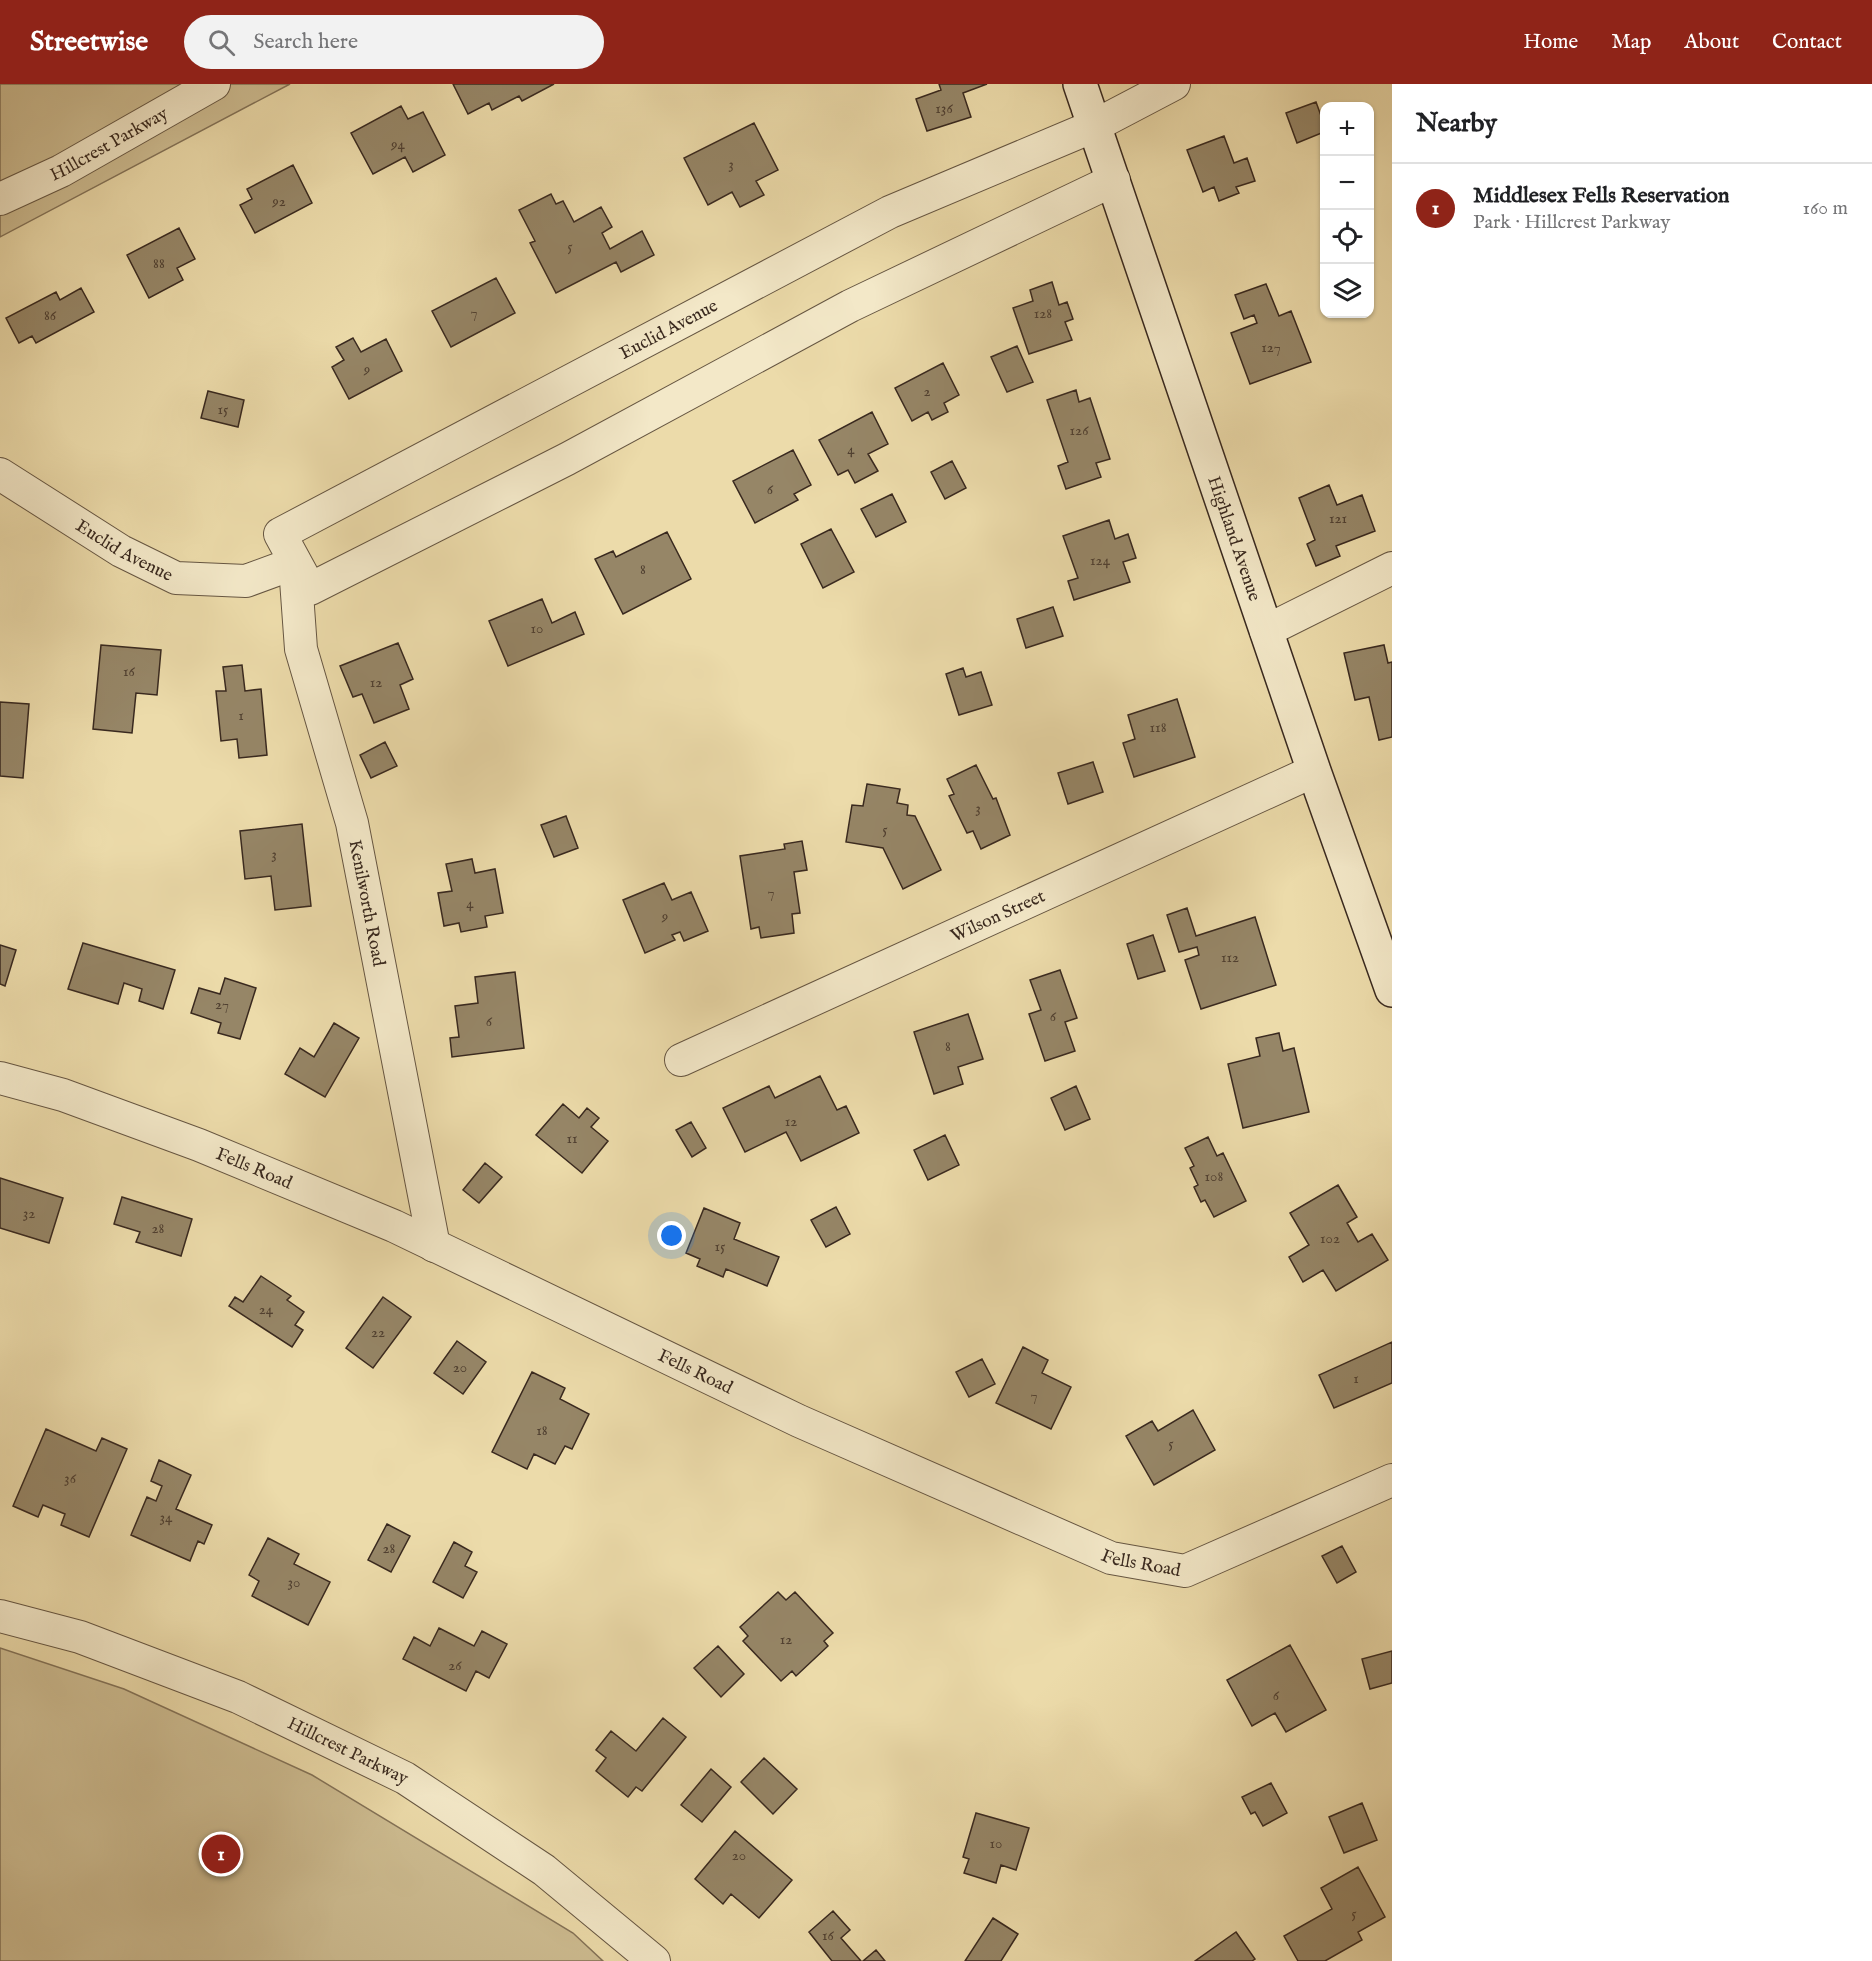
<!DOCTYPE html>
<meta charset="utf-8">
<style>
:root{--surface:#fff;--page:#f2f2f2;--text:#202124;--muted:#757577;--line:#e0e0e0;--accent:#8f2418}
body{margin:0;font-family:"IM FELL English",serif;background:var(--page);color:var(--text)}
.controls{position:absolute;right:18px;top:18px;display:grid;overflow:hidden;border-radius:12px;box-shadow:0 2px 4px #0004}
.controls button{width:54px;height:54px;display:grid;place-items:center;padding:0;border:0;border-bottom:2px solid var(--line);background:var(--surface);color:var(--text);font:30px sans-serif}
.you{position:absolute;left:672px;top:1152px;width:21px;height:21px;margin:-15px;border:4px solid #fff;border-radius:50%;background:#1a73e8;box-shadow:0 0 0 9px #1a73e833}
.badge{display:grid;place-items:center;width:39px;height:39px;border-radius:50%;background:var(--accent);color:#fff;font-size:20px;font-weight:700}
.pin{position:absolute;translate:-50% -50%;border:3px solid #fff;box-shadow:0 2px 6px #0006}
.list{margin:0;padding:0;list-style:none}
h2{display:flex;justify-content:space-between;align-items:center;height:78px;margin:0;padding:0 24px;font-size:26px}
h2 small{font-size:20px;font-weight:400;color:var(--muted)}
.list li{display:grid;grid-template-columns:39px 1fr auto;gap:18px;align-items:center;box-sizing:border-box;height:90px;padding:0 24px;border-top:2px solid var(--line)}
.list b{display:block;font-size:22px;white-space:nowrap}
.list p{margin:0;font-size:20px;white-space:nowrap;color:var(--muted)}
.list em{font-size:20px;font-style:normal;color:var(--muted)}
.icon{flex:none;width:33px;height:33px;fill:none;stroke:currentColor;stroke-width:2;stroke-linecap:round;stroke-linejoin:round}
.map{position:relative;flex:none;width:1392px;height:1877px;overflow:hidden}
header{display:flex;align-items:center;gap:36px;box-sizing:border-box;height:84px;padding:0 30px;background:var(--accent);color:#fff}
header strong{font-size:28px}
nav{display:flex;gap:33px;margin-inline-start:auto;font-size:21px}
.search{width:420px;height:54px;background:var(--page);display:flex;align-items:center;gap:15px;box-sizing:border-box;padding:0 21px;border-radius:33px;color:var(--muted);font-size:22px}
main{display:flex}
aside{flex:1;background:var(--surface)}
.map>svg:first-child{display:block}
.green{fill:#cebd92;stroke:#847358;stroke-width:1.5}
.building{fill:#968667;stroke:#39291f;stroke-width:1.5}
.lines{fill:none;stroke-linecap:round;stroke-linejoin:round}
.minor-casing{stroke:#665642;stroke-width:34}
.secondary-casing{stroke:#39291f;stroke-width:36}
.minor{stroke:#f3e8c8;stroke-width:32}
.secondary{stroke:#f3e8c8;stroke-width:33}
.labels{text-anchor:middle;stroke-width:4.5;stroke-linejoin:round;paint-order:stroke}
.number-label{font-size:15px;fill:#504031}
.street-label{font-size:18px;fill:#39291f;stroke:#f3e8c8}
</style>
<header>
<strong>Streetwise</strong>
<div class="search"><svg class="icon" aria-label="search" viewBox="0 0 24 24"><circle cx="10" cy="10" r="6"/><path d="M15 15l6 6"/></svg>Search here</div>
<nav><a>Home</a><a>Map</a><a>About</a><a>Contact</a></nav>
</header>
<main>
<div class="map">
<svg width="1392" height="1877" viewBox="0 0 1392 1877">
<rect width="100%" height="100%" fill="#ecdbaa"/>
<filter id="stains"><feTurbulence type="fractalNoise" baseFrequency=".00333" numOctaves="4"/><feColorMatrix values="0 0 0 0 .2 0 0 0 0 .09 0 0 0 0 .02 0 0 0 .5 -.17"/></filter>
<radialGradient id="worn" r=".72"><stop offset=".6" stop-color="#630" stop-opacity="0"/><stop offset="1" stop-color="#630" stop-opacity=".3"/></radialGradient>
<!-- green -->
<path class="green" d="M0,0h290l-290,153z
M0,1564l124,41 188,86 261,158 30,28h-603z"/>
<!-- building -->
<path class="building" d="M453,0h101l-32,17 -3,-5 -27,14 -3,-7 -21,11z
M939,0h48l-24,9 8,24 -44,14 -11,-32 25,-9z
M1316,18l8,22v8l-27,11 -11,-30z
M401,22l7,13 15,-7 22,43 -32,17 -8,-15 -32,17 -22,-41z
M754,39l24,47 -22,11 8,14 -24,12 -8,-15 -24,13 -24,-47z
M1224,52l10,27 13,-5 8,23 -19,6 3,6 -20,8 -5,-14 -11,5 -16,-42z
M293,81l19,38 -57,30 -15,-28 12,-6 -5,-10z
M551,110l5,10 7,-3 11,21 27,-15 11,20 -10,6 8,16 32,-18 12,24 -33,17 -5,-10 -60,31 -26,-50 5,-2 -16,-31z
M179,144l16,31 -18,9 6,12 -34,18 -22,-43z
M496,194l19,35 -64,34 -19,-36z
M1052,198l7,23 8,-3 6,17 -8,3 7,18 -43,14 -16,-46 20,-7 -3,-11z
M1266,200l13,32 12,-5 20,51 -61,22 -19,-51 26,-10 -3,-8 -10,4 -9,-24z
M81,204l13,24 -58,31 -4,-7 -13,7 -13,-25 50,-26 4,8z
M353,254l8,14 25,-13 16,32 -53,28 -17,-32 12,-7 -8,-13z
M1017,262l16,36 -26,10 -16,-35z
M943,279l16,32 -15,8 4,9 -16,8 -4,-8 -16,9 -17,-33z
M1076,306l3,12 11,-4 20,61 -14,4 5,14 -35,12 -8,-23 10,-4 -21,-62z
M208,307l36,9 -6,27 -37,-9z
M872,328l16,32 -20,10 10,17 -23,12 -7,-13 -10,5 -19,-35z
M793,366l18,35 -17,9 4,6 -43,23 -22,-42z
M952,377l14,27 -21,11 -14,-27z
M1329,401l8,20 25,-10 13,36 -39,15 4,10 -24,10 -9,-22 8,-4 -16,-42z
M892,410l14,28 -30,15 -15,-28z
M1109,436l6,19 13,-5 8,24 -13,4 7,20 -56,18 -6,-19 10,-3 -15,-42z
M831,445l23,43 -31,16 -22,-44z
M667,448l24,47 -68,35 -28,-55 18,-8 3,6z
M542,515l10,24 23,-11 9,22 -76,32 -19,-45z
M1053,523l10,29 -37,12 -9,-29z
M398,559l15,36 -13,6 9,24 -35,14 -12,-29 -9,3 -13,-31z
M101,561l60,5 -4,45 -21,-2 -4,40 -39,-4z
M1384,561l4,18 4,-1v75l-13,3 -10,-43 -14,3 -11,-47z
M242,581l3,26 16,-2 6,66 -28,3 -2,-19 -16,2 -5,-50h10l-3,-24z
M963,584l3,9 15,-5 11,33 -33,10 -13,-41z
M1177,615l18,58 -61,20 -11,-34 12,-4 -7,-24z
M0,618l29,2 -6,74 -23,-2z
M385,658l12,24 -26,12 -11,-23z
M1093,678l10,30 -35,12 -10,-31z
M976,681l17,34 3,-1 14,37 -29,14 -8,-18 -6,2 -18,-37 5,-2 -7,-15z
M867,700l33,5 -3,14 11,2 -1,10 8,1 26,54 -38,19 -20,-41 -37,-6 6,-37 11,1z
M566,732l12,32 -24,9 -13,-32z
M302,740l9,82 -36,4 -4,-34 -26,3 -5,-48z
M802,757l5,29 -13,2 6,41 -8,1 2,19 -33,5 -2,-11 -8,2 -11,-73 45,-7 -1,-5z
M472,775l3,14 20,-4 8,44 -18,3 2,11 -26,5 -2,-9 -15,3 -6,-33 14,-2 -6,-27z
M664,799l8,17 19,-8 17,39 -24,10 -4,-9 -8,3 3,5 -30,13 -22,-53z
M1187,824l9,28 59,-19 21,68 -75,24 -16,-49 14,-5 -2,-8 -18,5 -12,-37z
M1153,851l12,36 -27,8 -11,-35z
M83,859l92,27 -12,39 -24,-8 3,-12 -18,-6 -6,21 -50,-15z
M0,861l16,5 -11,36 -5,-2z
M1060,886l17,48 -12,4 10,29 -30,10 -16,-47 12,-4 -11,-30z
M515,888l9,76 -72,9 -2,-19 9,-1 -4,-31 23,-3 -3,-26z
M225,894l31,10 -16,51 -22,-6 3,-10 -30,-10 8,-25 21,6z
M968,930l15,45 -25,8 5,17 -29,10 -20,-62z
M334,939l25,15 -34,59 -40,-23 15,-26 14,9z
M1279,949l4,18 11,-3 15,64 -66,16 -15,-64 32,-8 -4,-18z
M820,992l17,34 9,-4 13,27 -58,28 -15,-29 -41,20 -22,-44 46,-22 6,12z
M1076,1002l14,33 -25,11 -14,-32z
M563,1020l16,14 8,-10 12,10 -8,9 17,14 -26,32 -46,-38z
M691,1038l15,26 -14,9 -16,-27z
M945,1051l14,30 -31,15 -14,-30z
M1208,1053l9,19 6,-3 23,48 -32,16 -9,-17 -4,2 -7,-15 4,-2 -8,-17 4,-2 -9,-18z
M485,1079l17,14 -23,26 -16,-13z
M0,1094l63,20 -14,45 -49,-15z
M1338,1101l19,32 -10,6 11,19 14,-8 16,26 -52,31 -13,-21 -20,12 -14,-25 20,-12 -19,-32z
M122,1113l70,22 -11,37 -45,-14 4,-10 -26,-8z
M836,1123l14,27 -24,13 -15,-27z
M704,1124l36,15 -6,16 45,18 -12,29 -41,-17 -3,8 -26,-11 3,-7 -14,-6z
M261,1192l30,20 -4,4 17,12 -9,13 8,5 -11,17 -63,-41 6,-9 8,5z
M383,1213l28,20 -38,51 -27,-20z
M457,1257l29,21 -23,32 -29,-21z
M1392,1258v41l-58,25 -15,-33z
M1023,1263l25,13 -6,13 29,14 -20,42 -55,-26z
M982,1275l13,25 -26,13 -13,-25z
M532,1288l33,16 -5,11 29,15 -17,35 -7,-3 -10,18 -21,-10 -7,15 -35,-17z
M1193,1326l22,40 -61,35 -28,-49 26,-15 6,10z
M46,1345l50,22 6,-13 25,11 -38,88 -28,-12 4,-11 -22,-9 -5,12 -25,-11z
M159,1376l32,15 -15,34 36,16 -8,19 -6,-3 -8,20 -59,-26 16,-38 9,4 6,-15 -11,-5z
M387,1440l23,12 -19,36 -23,-12z
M268,1454l31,16 -5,10 36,18 -22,43 -56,-29 7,-15 -10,-6z
M454,1458l18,10 -7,14 12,6 -14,26 -30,-16z
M1342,1462l14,26 -19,11 -15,-27z
M778,1508l8,8 9,-8 38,41 -9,8 4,5 -32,30 -4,-5 -11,10 -38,-40 5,-5 -8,-9z
M439,1544l35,18 8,-15 25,13 -18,34 -13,-7 -10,20 -63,-32 11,-22 16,9z
M1290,1561l36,65 -40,22 -11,-19 -23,13 -25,-46z
M718,1562l26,28 -23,23 -27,-29z
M1392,1567v32l-22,6 -8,-30z
M663,1634l23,19 -44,54 -6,-4 -8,10 -32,-26 10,-13 -10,-8 15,-19 25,20z
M764,1674l33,31 -24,25 -32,-32z
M711,1685l20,18 -29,35 -21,-17z
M1271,1699l16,30 -24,13 -8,-14 -4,2 -9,-17z
M1362,1719l15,37 -33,13 -15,-36z
M976,1729l53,15 -13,42 -15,-5 -5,18 -32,-10 5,-14 -6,-2z
M735,1747l57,49 -33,38 -28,-24 -8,10 -28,-25z
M1358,1783l27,50 -27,15 4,8 -37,21h-27l-14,-25 48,-27 -11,-21z
M833,1827l17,19 -9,8 20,23h-29l-23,-29z
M993,1834l25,16 -17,27h-36z
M1236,1848l19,27 -3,2h-57z
M876,1866l9,11h-22z"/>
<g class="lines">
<!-- minor casing -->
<g class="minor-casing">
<g id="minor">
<path id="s1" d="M1114,96l-264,126 -283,153 -257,130 -30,-55 610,-322 204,-86 80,-42"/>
<path id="s2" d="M0,115l61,-28 153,-87"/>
<path id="s3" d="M0,390l121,77 55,27 70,3 49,-18"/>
<path id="s4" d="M295,482l6,83 51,174 82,423"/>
<path d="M1266,547l126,-63"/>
<path id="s5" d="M681,976l633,-289"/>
<path id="s6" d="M0,994l63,17 136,50 195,81 405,195 312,137 74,13 207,-91"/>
<path id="s7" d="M0,1532l80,21 158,60 167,81 139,92 110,91"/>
</g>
</g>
<!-- secondary casing -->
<g class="secondary-casing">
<g id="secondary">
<path id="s8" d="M1080,0l234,687 78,219"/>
</g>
</g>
<!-- minor -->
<use href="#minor" class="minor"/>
<!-- secondary -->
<use href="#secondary" class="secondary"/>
</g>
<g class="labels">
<!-- number labels -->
<g class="number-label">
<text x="944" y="29">136</text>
<text x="398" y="65">94</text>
<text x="731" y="85">3</text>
<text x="279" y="122">92</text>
<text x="570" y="167">5</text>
<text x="159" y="184">88</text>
<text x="474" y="233">7</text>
<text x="1043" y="234">128</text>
<text x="50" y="236">86</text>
<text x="1271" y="268">127</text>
<text x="367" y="290">9</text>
<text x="927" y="312">2</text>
<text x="223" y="330">15</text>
<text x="1079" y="351">126</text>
<text x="851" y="370">4</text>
<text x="770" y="410">6</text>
<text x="1338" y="439">121</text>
<text x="1100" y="481">124</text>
<text x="643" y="490">8</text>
<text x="537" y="549">10</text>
<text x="129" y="592">16</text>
<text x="376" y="603">12</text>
<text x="241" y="636">1</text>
<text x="1158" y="648">118</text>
<text x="978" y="729">3</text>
<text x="885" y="750">5</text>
<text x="274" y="775">3</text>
<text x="771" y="813">7</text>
<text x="470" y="824">4</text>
<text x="665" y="837">9</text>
<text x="1230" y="878">112</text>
<text x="222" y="925">27</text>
<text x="1053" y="937">6</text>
<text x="489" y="942">6</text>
<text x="948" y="967">8</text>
<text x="791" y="1042">12</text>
<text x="572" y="1059">11</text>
<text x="1214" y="1097">108</text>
<text x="29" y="1134">32</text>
<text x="158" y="1149">28</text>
<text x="1330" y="1159">102</text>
<text x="720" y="1167">15</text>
<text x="266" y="1230">24</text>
<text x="378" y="1253">22</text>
<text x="460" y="1288">20</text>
<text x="1356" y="1299">1</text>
<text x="1034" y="1316">7</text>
<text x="542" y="1351">18</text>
<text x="1171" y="1364">5</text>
<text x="70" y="1399">36</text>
<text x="166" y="1438">34</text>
<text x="389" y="1469">28</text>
<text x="294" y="1503">30</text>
<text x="786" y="1560">12</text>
<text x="455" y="1586">26</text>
<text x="1276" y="1616">6</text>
<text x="996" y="1764">10</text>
<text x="739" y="1776">20</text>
<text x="1354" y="1834">5</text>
<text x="828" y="1856">16</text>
</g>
<!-- street labels -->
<g class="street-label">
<text dy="6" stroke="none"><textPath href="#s2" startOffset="122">Hillcrest Parkway</textPath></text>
<text dy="6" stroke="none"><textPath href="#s1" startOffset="1404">Euclid Avenue</textPath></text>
<text dy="6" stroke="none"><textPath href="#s8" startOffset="480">Highland Avenue</textPath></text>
<text dy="6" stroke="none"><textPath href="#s3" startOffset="146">Euclid Avenue</textPath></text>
<text dy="6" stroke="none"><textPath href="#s4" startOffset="346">Kenilworth Road</textPath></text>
<text dy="6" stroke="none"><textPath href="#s5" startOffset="348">Wilson Street</textPath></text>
<text dy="6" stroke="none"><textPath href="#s6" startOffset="270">Fells Road</textPath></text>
<text dy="6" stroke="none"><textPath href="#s6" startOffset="756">Fells Road</textPath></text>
<text dy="6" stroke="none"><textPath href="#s6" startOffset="1242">Fells Road</textPath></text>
<text dy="6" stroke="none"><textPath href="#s7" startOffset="374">Hillcrest Parkway</textPath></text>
</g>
</g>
<rect width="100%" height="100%" filter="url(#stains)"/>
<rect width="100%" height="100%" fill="url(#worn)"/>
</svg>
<div class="controls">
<button>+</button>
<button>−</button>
<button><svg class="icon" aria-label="locate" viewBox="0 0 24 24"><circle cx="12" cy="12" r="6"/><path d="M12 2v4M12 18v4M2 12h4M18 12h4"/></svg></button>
<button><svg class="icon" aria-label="layers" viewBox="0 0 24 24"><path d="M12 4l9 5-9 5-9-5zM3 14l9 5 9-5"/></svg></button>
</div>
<div class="you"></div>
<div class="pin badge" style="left:221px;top:1770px">1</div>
</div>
<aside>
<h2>Nearby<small></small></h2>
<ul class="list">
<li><span class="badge">1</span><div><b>Middlesex Fells Reservation</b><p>Park · Hillcrest Parkway</p></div><em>160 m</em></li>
</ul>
</aside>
</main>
